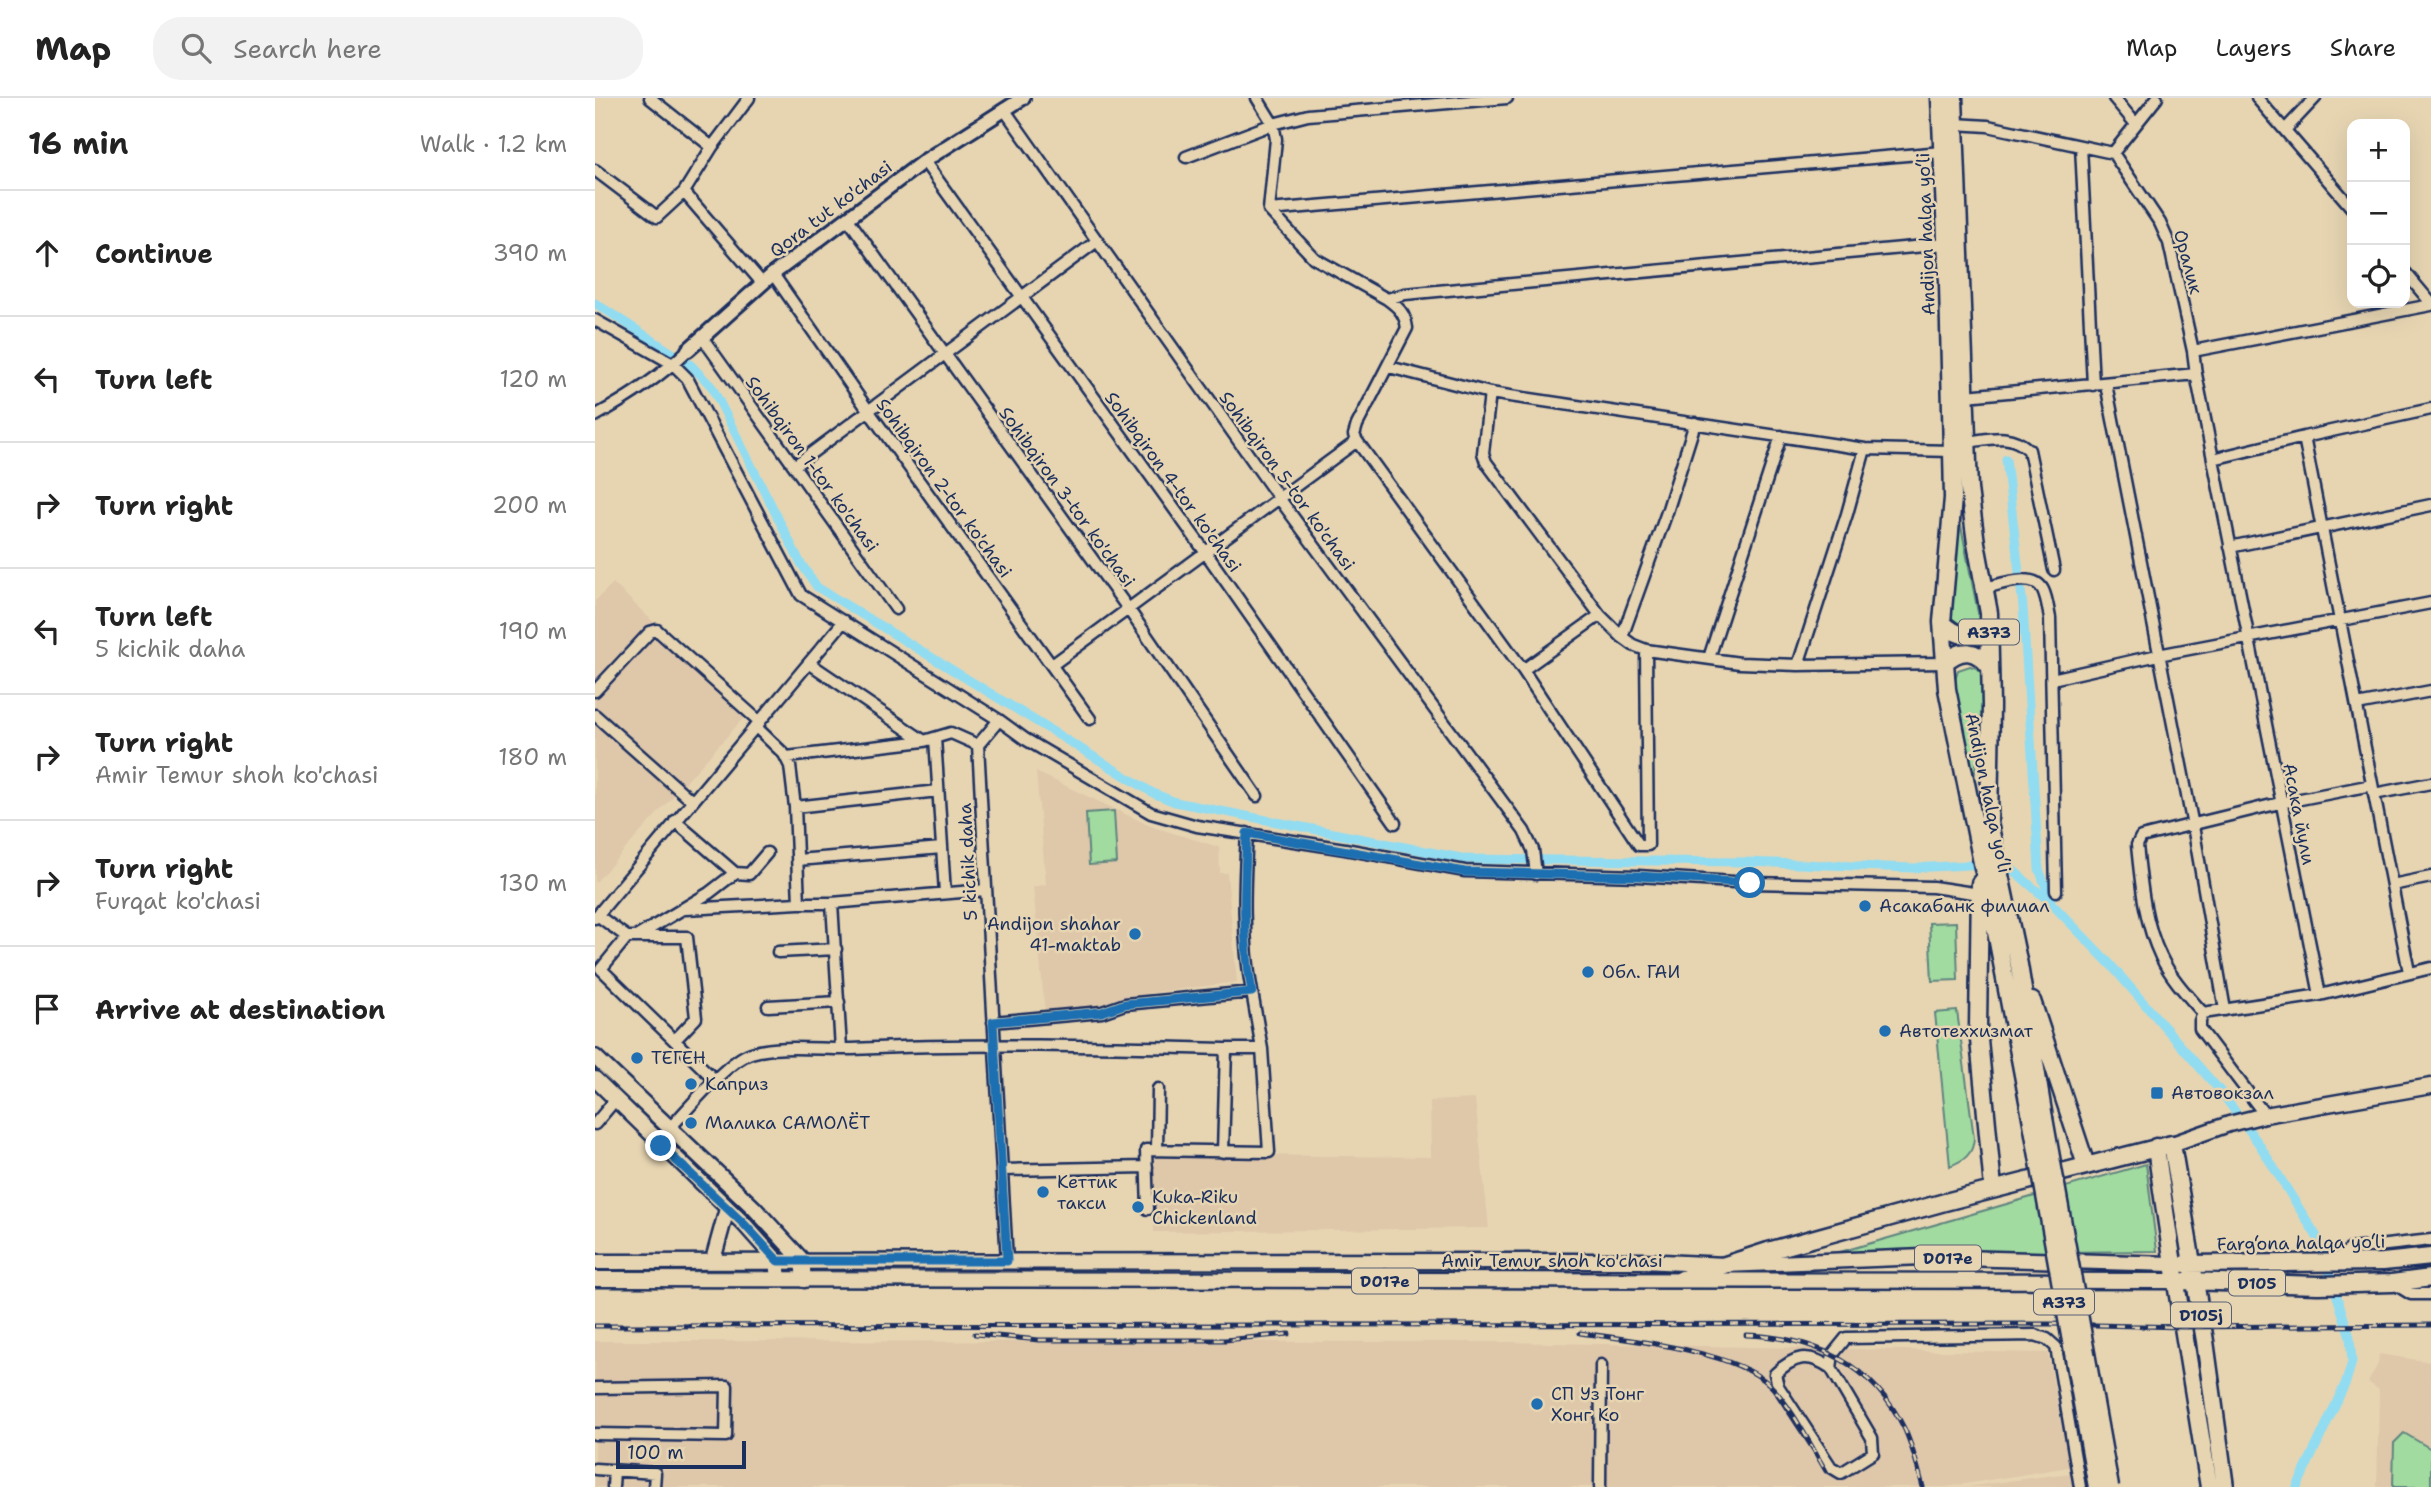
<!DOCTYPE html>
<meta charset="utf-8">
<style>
:root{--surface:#fff;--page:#f2f2f2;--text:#222;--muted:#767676;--line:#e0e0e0}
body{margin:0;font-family:"Shantell Sans",sans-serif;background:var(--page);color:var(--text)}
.controls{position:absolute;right:21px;top:21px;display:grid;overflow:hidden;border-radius:14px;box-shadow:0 7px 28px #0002}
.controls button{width:63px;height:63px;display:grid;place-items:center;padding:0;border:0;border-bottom:2px solid var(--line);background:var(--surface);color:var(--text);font:35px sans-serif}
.scale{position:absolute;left:21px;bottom:18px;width:130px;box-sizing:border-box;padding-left:7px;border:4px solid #1b2f5e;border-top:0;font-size:19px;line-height:24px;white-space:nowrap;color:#1b2f5e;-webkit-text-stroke:5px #e7d5b2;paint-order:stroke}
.stop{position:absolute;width:21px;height:21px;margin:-16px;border:5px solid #1f6fb2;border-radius:50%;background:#fff}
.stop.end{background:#1f6fb2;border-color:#fff;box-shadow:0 2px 7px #0008}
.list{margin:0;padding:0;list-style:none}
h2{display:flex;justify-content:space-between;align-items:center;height:91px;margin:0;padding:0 28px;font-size:30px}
h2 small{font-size:23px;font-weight:400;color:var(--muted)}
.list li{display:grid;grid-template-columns:46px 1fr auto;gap:21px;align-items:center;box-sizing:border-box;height:126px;padding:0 28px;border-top:2px solid var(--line)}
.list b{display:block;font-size:26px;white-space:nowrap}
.list p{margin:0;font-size:23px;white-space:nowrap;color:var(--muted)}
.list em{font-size:23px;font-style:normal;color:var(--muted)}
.icon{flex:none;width:38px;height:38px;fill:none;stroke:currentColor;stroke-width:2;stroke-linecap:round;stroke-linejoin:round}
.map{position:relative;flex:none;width:1836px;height:1389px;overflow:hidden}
header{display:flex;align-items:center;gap:42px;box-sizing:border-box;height:98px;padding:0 35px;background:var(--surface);border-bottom:2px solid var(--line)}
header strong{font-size:33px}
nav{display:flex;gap:38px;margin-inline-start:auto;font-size:24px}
.search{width:490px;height:63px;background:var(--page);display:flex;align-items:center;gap:18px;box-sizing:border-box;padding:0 24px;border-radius:28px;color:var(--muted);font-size:26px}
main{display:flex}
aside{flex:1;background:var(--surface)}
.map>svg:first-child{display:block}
.built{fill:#dfc7aa}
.green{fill:#a2dba0;stroke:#5e857f;stroke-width:2}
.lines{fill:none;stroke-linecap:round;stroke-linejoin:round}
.canal{stroke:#91dcf1;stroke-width:9}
.minor-casing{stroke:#1b2f5e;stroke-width:15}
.tertiary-casing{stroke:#1b2f5e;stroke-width:18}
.secondary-casing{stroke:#1b2f5e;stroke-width:19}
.primary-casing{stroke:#1b2f5e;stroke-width:19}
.trunk-casing{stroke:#1b2f5e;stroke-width:21}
.minor{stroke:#e7d5b2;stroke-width:10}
.tertiary{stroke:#e7d5b2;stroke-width:12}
.secondary{stroke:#e7d5b2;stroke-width:14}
.primary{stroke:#e7d5b2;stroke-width:14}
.trunk{stroke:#e7d5b2;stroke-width:16}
.rail-casing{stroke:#1b2f5e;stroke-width:5}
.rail{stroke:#e7d5b2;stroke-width:2.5;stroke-dasharray:8;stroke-linecap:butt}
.trunk-bridge-casing{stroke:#1b2f5e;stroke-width:21;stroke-linecap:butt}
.trunk-bridge{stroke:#e7d5b2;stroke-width:16}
.route{stroke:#1f6fb2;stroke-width:9}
.poi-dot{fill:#1f6fb2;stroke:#e7d5b2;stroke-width:2.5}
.labels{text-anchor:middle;stroke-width:5;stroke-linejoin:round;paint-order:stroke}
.shield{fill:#e7d5b2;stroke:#586177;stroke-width:2}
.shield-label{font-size:16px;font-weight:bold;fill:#1b2f5e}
.street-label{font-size:18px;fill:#1b2f5e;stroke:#e7d5b2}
.poi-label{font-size:18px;fill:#1b2f5e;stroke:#e7d5b2;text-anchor:start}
</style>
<header>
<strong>Map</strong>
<div class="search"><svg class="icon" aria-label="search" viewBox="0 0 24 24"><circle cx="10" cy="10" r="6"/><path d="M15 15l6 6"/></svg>Search here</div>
<nav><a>Map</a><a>Layers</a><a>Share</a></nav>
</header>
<main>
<aside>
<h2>16 min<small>Walk · 1.2 km</small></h2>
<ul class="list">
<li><svg class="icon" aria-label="ahead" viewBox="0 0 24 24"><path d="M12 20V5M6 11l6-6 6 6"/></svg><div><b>Continue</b></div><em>390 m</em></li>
<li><svg class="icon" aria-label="left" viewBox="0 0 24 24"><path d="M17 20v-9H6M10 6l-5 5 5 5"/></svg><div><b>Turn left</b></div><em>120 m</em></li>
<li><svg class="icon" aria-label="right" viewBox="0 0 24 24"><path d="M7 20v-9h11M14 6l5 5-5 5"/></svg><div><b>Turn right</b></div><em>200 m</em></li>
<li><svg class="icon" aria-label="left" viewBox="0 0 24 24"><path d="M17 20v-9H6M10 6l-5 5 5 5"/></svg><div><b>Turn left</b><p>5 kichik daha</p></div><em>190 m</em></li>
<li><svg class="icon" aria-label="right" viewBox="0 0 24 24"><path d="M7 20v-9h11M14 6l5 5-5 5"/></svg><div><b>Turn right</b><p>Amir Temur shoh ko'chasi</p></div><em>180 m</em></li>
<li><svg class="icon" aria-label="right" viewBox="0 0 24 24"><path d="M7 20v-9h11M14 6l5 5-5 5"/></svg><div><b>Turn right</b><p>Furqat ko'chasi</p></div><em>130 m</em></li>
<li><svg class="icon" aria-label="arrive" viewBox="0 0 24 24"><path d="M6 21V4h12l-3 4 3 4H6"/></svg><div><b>Arrive at destination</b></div></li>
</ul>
</aside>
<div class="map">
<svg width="1836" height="1389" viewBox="0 0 1836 1389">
<rect width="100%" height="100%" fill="#e7d5b2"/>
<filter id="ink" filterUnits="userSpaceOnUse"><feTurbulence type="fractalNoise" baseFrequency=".0143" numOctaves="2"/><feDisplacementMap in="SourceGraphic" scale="14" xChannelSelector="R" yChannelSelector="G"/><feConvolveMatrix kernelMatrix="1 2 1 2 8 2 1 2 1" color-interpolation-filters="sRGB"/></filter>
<g filter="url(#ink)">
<!-- built -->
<path class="built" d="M18,485l135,130 -153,170v-282z
M441,674l117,55 66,20 1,26h7l10,109 -110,14 -23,11 -59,6 -12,-126 13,-3z
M880,1001l14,129 -335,4 -2,-78 279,3 -1,-56z
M0,1243l911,1 542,11 21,114 -123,20h-1351z
M1784,1256l52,8v125h-54l2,-97 -11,-8 10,-18z
M1476,1375l2,14h-107l64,-9z"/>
<!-- green -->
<path class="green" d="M1365,423l19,97 -3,7 -7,5 -18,-7 -2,-8z
M1375,568c5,1 11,3 12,9 6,16 -6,85 -8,105l-20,-98 4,-12z
M519,713l3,52 -28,2 -3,-52z
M1361,824l2,58 -26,1 -3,-58z
M1362,913l17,127c-1,17 -10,22 -24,28l-15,-153z
M1551,1066l11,87 -324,3z
M1809,1335l27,16v38h-38l1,-44z"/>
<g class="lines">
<!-- canal -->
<path class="canal" d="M0,205l96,62 21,22 88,175 17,25 336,206 22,9 291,57 278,3 169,6 92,-5 46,40 59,61 111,128 38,52 60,96 31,97 2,25 -6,20 -49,105
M1411,361l17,148 16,262 12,32"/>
<!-- minor casing -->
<g class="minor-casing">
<path id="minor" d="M55,0l62,49
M662,0l16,26 3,15 -7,71 45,48 73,41c11,8 18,14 20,29l-50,97 -3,10 3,6 166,229 116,175h9l-2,-195
M1519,0l21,25
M1662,0l95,110
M409,11l275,389 245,333 9,19 3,24
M1360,26l33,2 125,27 44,-55
M1690,32l30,-32
M1486,48l12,239
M1518,55l47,70 9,20 24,108
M591,59l87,-33 35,-9 199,-17
M329,63l282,392 189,270
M0,72l62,47 27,-25 28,-45 37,-49
M89,94l79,92
M674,112l673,-58
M253,121l281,391 128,186
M1810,174l26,31
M178,176l95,136 222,309
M792,201l18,-5 541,-50
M0,222l78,44 14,14 114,217 198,125 26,19 126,74 46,13 148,23 120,22 173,5 112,7 183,4 47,7
M107,239l194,272
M794,269l101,26 375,56 87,2
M1601,276l-3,-23 238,-46
M1511,286l87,442 32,184
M895,295l-7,60 3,9 114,153 22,22 11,8 13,5 94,13 58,2 146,-2
M1371,298l230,-22 124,621 -117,18 -3,8v8l65,86
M0,318c33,-18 66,-40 93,-66
M1372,344c23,-3 43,-10 62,8l25,120
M1618,361l91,-22
M199,368l303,-225
M1635,449l201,-42
M1389,490c16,-3 50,-17 59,2 4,8 5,19 7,28l6,273
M1027,539l45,-125 28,-89
M1114,560l72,-222
M214,565l115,78 27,-8 27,12
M457,567l305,-224
M1203,567l49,-151 18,-65
M928,572l77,-55
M1457,581l106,-24 273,-52
M0,593l55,-59 7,-2 103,92
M1762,607l74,-14
M0,617l97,86
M404,622l-21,25 29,516
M161,629l28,27 6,12 5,41 4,96h33l9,146
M340,640l10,155
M192,659l137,-16
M1779,696l57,-11
M200,709l143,-16
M80,723l60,52
M652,735c-3,54 -5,106 5,159
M202,762l145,-12
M1797,787l39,-8
M237,805l153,-13
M90,811l114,-6
M2,817l30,22h60l9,81 -21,22
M0,820l249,-297
M32,839l-26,32 114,111
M41,839l73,-44 26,-20 14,1 18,-21
M183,854l58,-3
M1814,874l-105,-535 127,-28
M1725,897l111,-27
M173,908l71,-4
M1608,915c-15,-17 -32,-35 -42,-56 -17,-35 -20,-74 -24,-112l4,-8 139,-34 92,-18
M398,924l109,-10 23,-8 127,-12 10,57 7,103 -123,-2 2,59
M0,1026l21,-25
M74,1031c19,-20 58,-68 82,-76 29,-9 71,-3 101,-4 125,-6 249,-3 374,0
M562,1052l1,-61
M628,1054l3,-103h36
M407,1072l145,-3
M1736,1164l20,-13 80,-9
M1798,1185l18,11h20
M1236,1270c-23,-16 -37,-12 -56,6l3,12 53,81 10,6 32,-20 -1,-15 -41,-70 2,-14 13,-16 189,-3 12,4 9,8 24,140
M0,1290l132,-2 -1,50 -131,-2
M0,1371l60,4 -1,14
M18,1389l1,-17
M1005,1389l1,-122"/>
</g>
<!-- tertiary casing -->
<g class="tertiary-casing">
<path id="tertiary" d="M93,252l85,-76 151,-113 99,-63"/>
</g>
<!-- secondary casing -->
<g class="secondary-casing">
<path id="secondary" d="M0,959l159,151 48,52 2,20
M0,981l149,145 33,37 2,18
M1577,1046l57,-20 36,-9 166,-29
M118,1162l14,-51"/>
</g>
<!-- primary casing -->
<g class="primary-casing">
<path id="primary" d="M0,1164l1047,-1 83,4 198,-8 248,7
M0,1181l1579,2"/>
</g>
<!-- trunk casing -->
<g class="trunk-casing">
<path id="trunk" d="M1345,0l8,186 4,167 1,47 -11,124 5,67 51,253 33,175
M1359,0l15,391 7,54 13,70 2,93 -2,117 30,142 25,153
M1347,524c15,16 31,18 47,1
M1349,565c18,-16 32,-14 46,4
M1385,785l-2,146 15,159
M1437,903l54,164
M1561,1049c15,114 35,227 53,340
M1590,1166l198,-2 48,-5
M1087,1181l86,-28 177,-49 227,-58 33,197 20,146
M1590,1183l133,4 74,-2 39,-5"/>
</g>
<!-- minor -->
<use href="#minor" class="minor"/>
<!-- tertiary -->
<use href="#tertiary" class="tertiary"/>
<!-- secondary -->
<use href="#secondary" class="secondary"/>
<!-- primary -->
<use href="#primary" class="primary"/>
<!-- trunk -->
<use href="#trunk" class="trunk"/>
<!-- rail casing -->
<g class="rail-casing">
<path id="rail" d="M0,1228l1454,-2 136,3 246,-2
M985,1235c50,7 153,17 190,52 20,19 41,61 56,86
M380,1236l64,6h186l64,-6
M1151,1237c69,2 128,30 159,95 8,18 13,38 18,57"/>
</g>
<!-- rail -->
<use href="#rail" class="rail"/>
<!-- trunk-bridge casing -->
<g class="trunk-bridge-casing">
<path id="trunk-bridge" d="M1436,1019l66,370
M1449,1020l66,369"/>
</g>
<!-- trunk-bridge -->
<use href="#trunk-bridge" class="trunk-bridge"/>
</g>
</g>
<g class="lines" filter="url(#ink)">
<!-- route -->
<path class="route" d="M66,1048l83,78 34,37h229l-14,-239 109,-10 23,-8 127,-12c-10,-53 -8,-105 -5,-159l218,39 173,4 112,7"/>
</g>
<!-- markers -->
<g class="poi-dot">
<circle cx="1270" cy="808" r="7"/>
<circle cx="540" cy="836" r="7"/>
<circle cx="993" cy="874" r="7"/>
<circle cx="1290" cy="933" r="7"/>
<circle cx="42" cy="960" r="7"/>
<circle cx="96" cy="986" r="7"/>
<rect x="1555" y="988" width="14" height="14" rx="3.5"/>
<circle cx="96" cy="1025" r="7"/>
<circle cx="448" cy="1094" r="7"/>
<circle cx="543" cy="1109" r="7"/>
<circle cx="942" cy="1306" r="7"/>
</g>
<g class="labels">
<!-- shield labels -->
<g class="shield">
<rect x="1364" y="521.5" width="60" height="25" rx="5"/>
<rect x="1320" y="1147.5" width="66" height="25" rx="5"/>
<rect x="757" y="1170.5" width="66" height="25" rx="5"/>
<rect x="1634" y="1172.5" width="56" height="25" rx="5"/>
<rect x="1439" y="1191.5" width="60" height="25" rx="5"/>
<rect x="1576" y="1204.5" width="60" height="25" rx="5"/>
</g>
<g class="shield-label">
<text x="1394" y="540">A373</text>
<text x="1353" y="1166">D017e</text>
<text x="790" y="1189">D017e</text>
<text x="1662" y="1191">D105</text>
<text x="1469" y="1210">A373</text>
<text x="1606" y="1223">D105j</text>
</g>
<!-- street labels -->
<g class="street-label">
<text transform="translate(236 111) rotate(-37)" y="6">Qora tut ko'chasi</text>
<text transform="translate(1331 136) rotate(-92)" y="6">Andijon halqa yo‘li</text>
<text transform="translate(1593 164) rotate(75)" y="6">Оралик</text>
<text transform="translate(217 366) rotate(54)" y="6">Sohibqiron 1-tor ko'chasi</text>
<text transform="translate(692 383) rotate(54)" y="6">Sohibqiron 5-tor ko'chasi</text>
<text transform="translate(578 384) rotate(54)" y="6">Sohibqiron 4-tor ko'chasi</text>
<text transform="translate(349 390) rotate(54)" y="6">Sohibqiron 2-tor ko'chasi</text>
<text transform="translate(472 399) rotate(54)" y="6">Sohibqiron 3-tor ko'chasi</text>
<text transform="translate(1393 695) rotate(78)" y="6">Andijon halqa yo‘li</text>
<text transform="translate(1704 716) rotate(79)" y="6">Асака йули</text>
<text transform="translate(373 764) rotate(-93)" y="6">5 kichik daha</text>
<text transform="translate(1706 1145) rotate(-1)" y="6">Farg‘ona halqa yo‘li</text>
<text x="957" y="1169">Amir Temur shoh ko'chasi</text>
</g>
<!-- poi labels -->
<g class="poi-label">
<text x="1284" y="814">Асакабанк филиал</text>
<text x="526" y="832" text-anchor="end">Andijon shahar<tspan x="526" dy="21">41-maktab</tspan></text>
<text x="1007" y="880">Обл. ГАИ</text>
<text x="1304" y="939">Автотеххизмат</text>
<text x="56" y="966">ТЕГЕН</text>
<text x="110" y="992">Каприз</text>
<text x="1576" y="1001">Автовокзал</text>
<text x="110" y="1031">Малика САМОЛЁТ</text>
<text x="462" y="1090">Кеттик<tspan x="462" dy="21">такси</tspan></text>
<text x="557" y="1105">Kuka-Riku<tspan x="557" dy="21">Chickenland</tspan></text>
<text x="956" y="1302">СП Уз Тонг<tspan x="956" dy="21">Хонг Ко</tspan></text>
</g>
</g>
</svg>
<div class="controls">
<button>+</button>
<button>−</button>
<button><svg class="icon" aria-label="locate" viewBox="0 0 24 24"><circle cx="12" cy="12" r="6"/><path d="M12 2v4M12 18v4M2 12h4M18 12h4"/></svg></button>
</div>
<div class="scale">100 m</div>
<div class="stop" style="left:1155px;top:785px"></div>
<div class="stop end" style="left:66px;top:1048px"></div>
</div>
</main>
